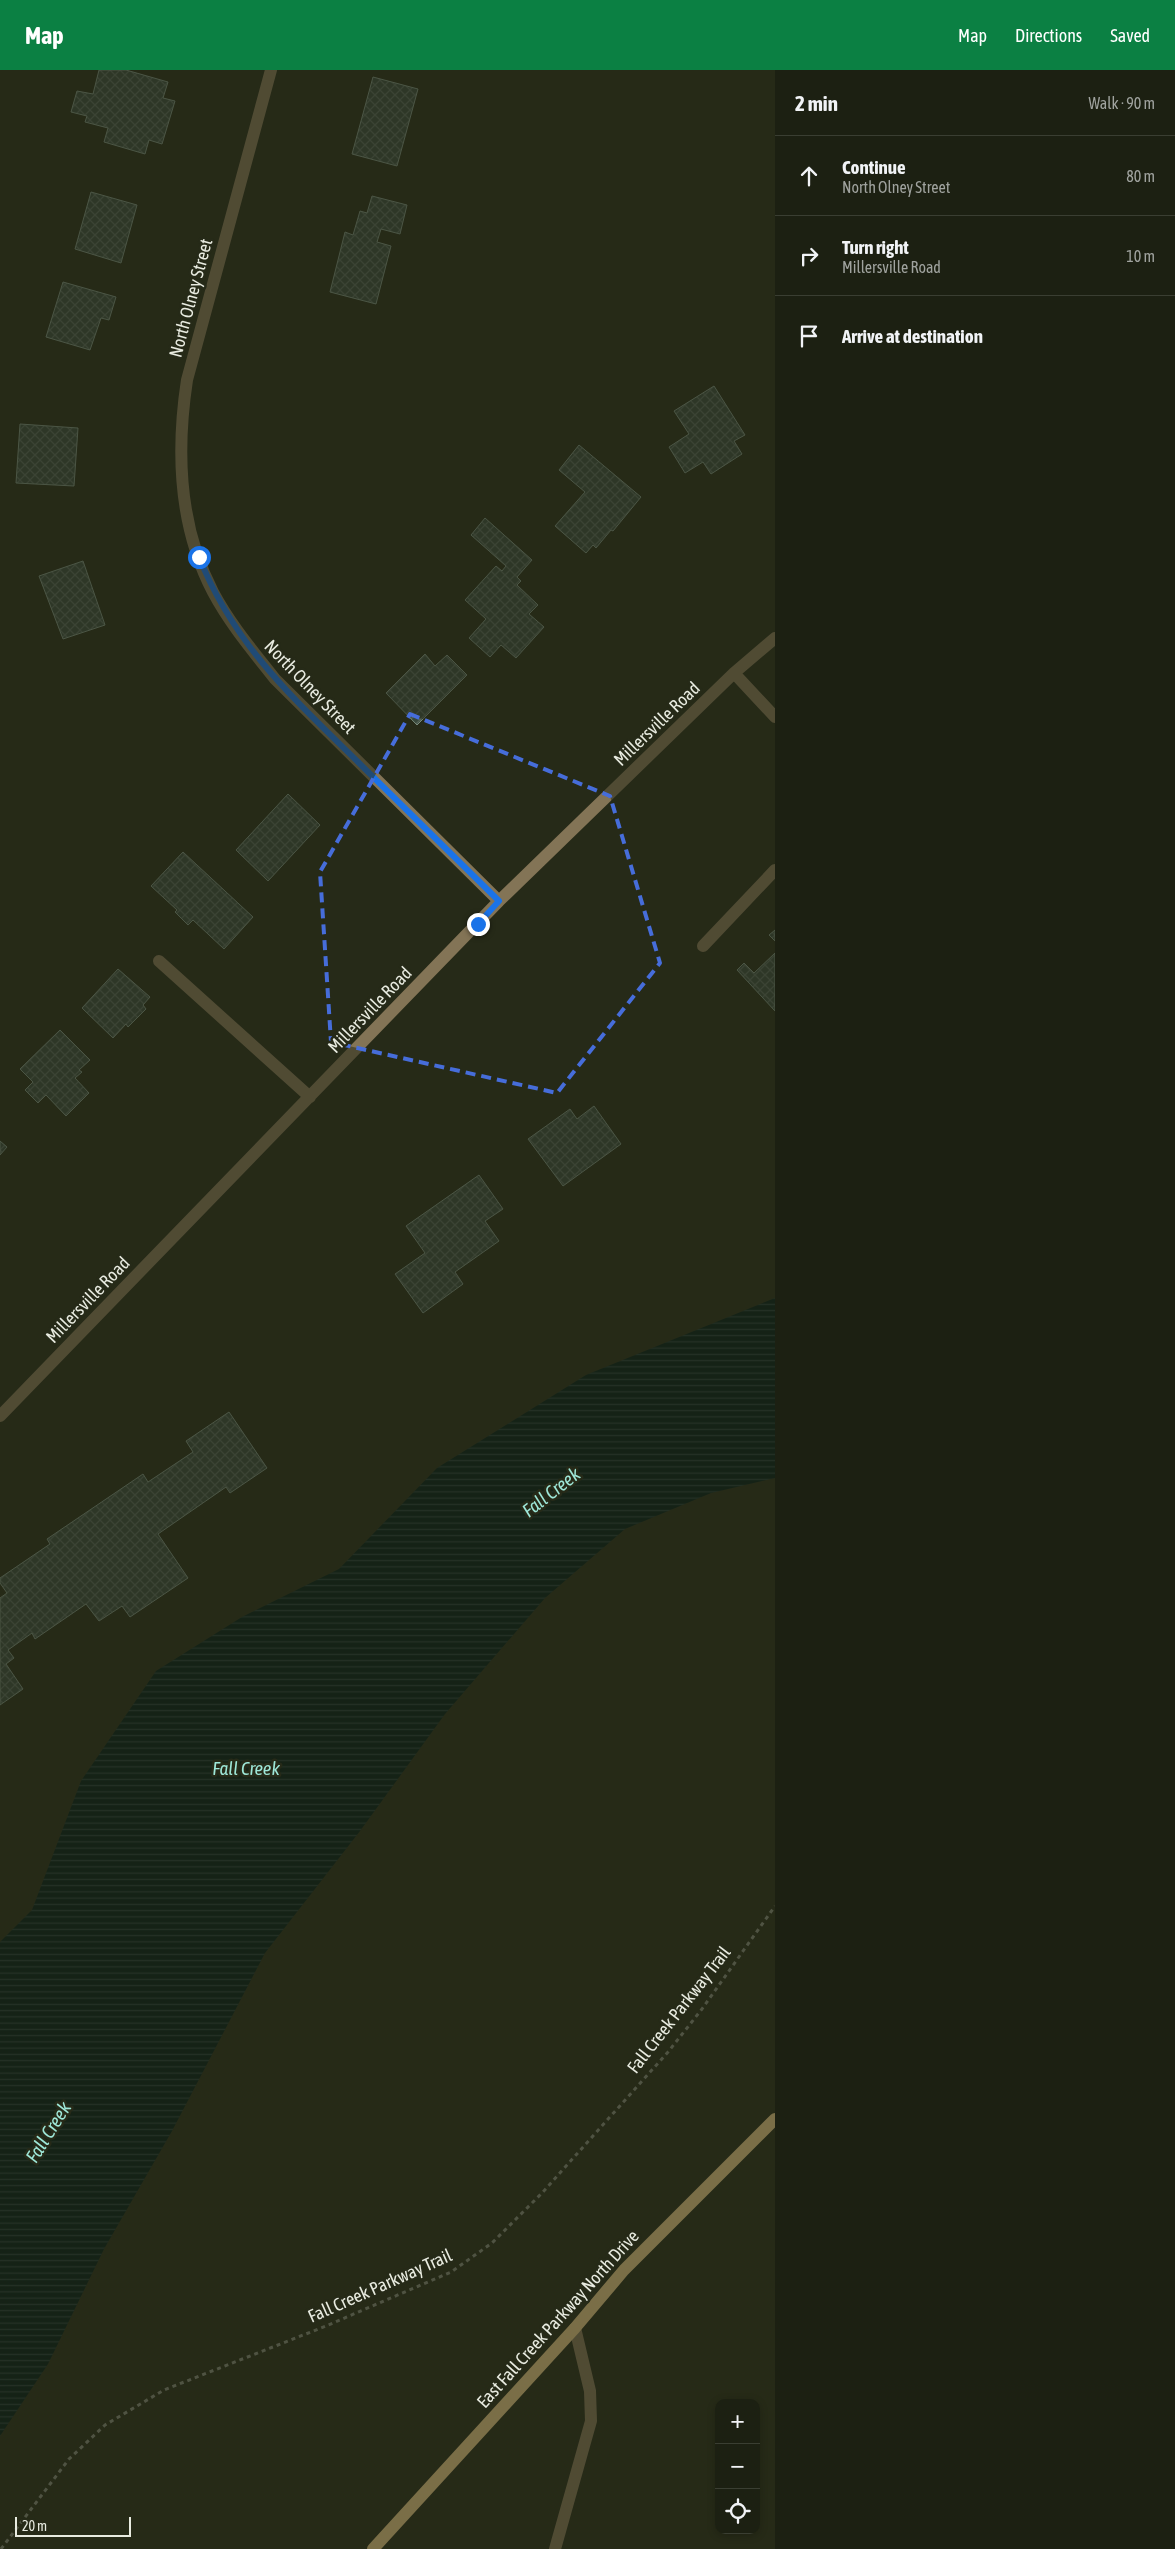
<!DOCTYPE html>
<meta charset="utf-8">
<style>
:root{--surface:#1c2012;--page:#25281b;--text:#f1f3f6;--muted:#a0a39f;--line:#3a3e32;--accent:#0b8043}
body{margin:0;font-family:"Asap Condensed",sans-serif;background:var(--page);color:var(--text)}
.controls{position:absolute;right:15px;bottom:15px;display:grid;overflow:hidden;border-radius:10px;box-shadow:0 2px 8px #0003}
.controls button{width:45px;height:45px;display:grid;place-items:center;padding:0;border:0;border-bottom:1px solid var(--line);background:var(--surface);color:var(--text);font:25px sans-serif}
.scale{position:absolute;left:15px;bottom:12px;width:116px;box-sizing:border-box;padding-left:5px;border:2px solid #e8ebe0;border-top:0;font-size:14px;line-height:18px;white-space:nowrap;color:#e8ebe0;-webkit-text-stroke:4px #262a18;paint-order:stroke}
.stop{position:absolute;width:15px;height:15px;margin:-11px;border:4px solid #1a73e8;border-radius:50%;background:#fff}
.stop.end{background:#1a73e8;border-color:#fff;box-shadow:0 1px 5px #0008}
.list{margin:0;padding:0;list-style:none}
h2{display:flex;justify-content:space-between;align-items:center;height:65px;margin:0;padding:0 20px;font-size:21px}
h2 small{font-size:16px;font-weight:400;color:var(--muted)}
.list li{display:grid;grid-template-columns:32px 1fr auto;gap:15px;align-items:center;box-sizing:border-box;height:80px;padding:0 20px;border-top:1px solid var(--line)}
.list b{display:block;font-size:19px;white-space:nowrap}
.list p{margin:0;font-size:16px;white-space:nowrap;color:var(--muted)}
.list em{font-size:16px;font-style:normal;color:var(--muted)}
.icon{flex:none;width:28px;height:28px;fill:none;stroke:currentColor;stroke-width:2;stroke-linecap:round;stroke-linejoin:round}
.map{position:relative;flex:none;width:775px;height:2479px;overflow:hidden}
header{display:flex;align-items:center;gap:30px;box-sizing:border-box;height:70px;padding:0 25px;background:var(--accent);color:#fff}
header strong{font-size:24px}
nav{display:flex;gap:28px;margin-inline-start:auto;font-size:18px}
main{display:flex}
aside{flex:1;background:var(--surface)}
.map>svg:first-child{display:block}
.water{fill:url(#water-rules)}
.building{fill:url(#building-cross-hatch);stroke:#788a7b}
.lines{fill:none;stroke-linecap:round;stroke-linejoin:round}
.path{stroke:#828577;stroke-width:3;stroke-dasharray:4 4;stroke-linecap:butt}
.minor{stroke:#837456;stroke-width:12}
.major{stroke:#e0c181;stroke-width:12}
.route{stroke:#1a73e8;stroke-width:6}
.marked{fill:none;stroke:#466dda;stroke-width:4;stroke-dasharray:10 6;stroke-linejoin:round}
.labels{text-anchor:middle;stroke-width:5;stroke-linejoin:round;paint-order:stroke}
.street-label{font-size:18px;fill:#e8ebe0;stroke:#262a18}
.water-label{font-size:19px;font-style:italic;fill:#9ee7d8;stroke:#262a18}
</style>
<header>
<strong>Map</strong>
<nav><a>Map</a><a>Directions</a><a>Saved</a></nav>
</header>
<main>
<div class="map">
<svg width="775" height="2479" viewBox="0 0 775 2479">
<defs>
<pattern id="water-rules" width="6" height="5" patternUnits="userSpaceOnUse" patternTransform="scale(1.25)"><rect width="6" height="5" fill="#001a16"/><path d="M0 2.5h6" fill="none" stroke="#253b38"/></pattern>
<pattern id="building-cross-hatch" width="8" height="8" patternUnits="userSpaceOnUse" patternTransform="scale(1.25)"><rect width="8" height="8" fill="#38483b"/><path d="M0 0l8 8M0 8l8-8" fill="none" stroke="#556357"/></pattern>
</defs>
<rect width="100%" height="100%" fill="#262a18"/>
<!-- water -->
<path class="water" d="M775,1228v180l-64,15 -86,36 -80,69 -100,116 -85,117 -95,122 -93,178 -68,118 -56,115 -48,72v-494l32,-32 49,-129 75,-110 86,-54 97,-48 98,-101 149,-93z"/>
<!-- building -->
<path class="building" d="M99,0h27l42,12 -5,16 12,3 -13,43 -13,-4 -4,14 -41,-12 4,-14 -23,-6 2,-6 -16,-4 6,-21 16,3z
M373,7l45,12 -21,77 -45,-12z
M91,122l46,13 -16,58 -46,-14z
M372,126l35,9 -7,29 -19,-5 -4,13 14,4 -15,58 -46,-12 15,-60 8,3 7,-24 7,2z
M63,212l53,15 -7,23 -8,-2 -11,32 -44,-13z
M714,316l31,49 -11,6 8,13 -31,20 -8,-12 -18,11 -16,-26 20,-13 -15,-23z
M20,354l58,4 -4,58 -58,-3z
M579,375l62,52 -28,34 -2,-1 -15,18 -3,-3 -7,8 -31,-27 30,-34 -26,-22z
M485,448l47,42 -15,17 4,4 -4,4 21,20 -9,9 15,13 -28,31 -15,-13 -11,12 -21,-19 17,-19 -21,-19 31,-34 6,5 4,-5 -35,-31z
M83,491l22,64 -42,14 -24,-63z
M425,584l10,12 12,-11 20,20 -50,50 -31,-32z
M288,724l32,31 -52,56 -32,-31z
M183,782l70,65 -29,32 -31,-29 -5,5 -13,-13 2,-2 -26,-24z
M775,860v11l-6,-6z
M775,883v58l-38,-41 7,-7 10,10z
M118,899l32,28 -7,8 3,4 -18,18 -2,-3 -13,14 -31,-30z
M60,960l30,30 -11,10 3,2 -7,6 14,15 -23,23 -20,-21 -8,8 -13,-13 8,-8 -13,-13z
M594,1036l27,38 -58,42 -35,-47 42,-30 7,10z
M0,1071l7,6 -7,8z
M479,1105l24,34 -18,12 14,20 -44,31 8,12 -40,29 -28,-39 30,-21 -19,-27z
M229,1342l38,56 -37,25 -4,-6 -68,47 30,44 -58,39 -8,-11 -23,15 -13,-17 -51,35 -3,-6 -24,17 6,8 -8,6 17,25 -23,16v-107l7,-5 -7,-10v-5l50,-34 -3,-5 96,-65 5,8 45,-30 -7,-11z"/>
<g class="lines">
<!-- path -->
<path class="path" d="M1,2479l68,-90 36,-34 59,-35 162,-64 125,-54 41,-29 50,-50 126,-141 34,-43 73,-103"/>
<!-- minor -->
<path class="minor" d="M271,0l-84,310c-11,72 -8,147 26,212 17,32 40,59 62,87l224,222
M734,603l41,44
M703,876l72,-76
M159,891l151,136
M0,1346l499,-515 235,-228 41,-35
M555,2479l36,-128 -1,-30 -15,-63"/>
<!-- major -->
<path class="major" d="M373,2479l202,-221 49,-58 151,-151"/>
</g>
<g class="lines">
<!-- route -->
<path class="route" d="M199,487c35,88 93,140 159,205 47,46 94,93 141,139l-21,23"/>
</g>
<!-- marked area -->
<path d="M0 0H775V2479H0ZM410,644l200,82 50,167 -103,130 -226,-51 -11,-170z" fill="#262a18" fill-opacity=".55" fill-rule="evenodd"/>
<path class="marked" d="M410,644l200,82 50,167 -103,130 -226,-51 -11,-170z"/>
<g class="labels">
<!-- street labels -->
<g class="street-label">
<text transform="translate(191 228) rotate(-75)" y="6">North Olney Street</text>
<text transform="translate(310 617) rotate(46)" y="6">North Olney Street</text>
<text transform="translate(657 654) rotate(-44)" y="6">Millersville Road</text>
<text transform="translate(370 940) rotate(-46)" y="6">Millersville Road</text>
<text transform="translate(88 1230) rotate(-46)" y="6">Millersville Road</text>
<text transform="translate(679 1940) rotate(-52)" y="6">Fall Creek Parkway Trail</text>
<text transform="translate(380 2216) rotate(-24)" y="6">Fall Creek Parkway Trail</text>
<text transform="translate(558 2249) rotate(-48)" y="6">East Fall Creek Parkway North Drive</text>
</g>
<!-- water labels -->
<g class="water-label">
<text transform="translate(551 1422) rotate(-38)" y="7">Fall Creek</text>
<text x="246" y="1705">Fall Creek</text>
<text transform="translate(48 2062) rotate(-58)" y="7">Fall Creek</text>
</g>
</g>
</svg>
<div class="controls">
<button>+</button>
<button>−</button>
<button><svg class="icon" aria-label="locate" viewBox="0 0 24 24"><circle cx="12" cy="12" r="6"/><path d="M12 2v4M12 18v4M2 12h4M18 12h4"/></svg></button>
</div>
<div class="scale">20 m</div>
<div class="stop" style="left:199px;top:487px"></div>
<div class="stop end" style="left:478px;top:854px"></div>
</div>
<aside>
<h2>2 min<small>Walk · 90 m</small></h2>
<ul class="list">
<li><svg class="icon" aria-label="ahead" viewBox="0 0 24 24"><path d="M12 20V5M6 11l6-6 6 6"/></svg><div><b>Continue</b><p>North Olney Street</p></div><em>80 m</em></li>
<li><svg class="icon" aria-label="right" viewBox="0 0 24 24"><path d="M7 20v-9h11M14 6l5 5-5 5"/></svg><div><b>Turn right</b><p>Millersville Road</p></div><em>10 m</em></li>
<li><svg class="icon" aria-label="arrive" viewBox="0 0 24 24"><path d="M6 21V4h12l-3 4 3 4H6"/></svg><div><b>Arrive at destination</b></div></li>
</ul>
</aside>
</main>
